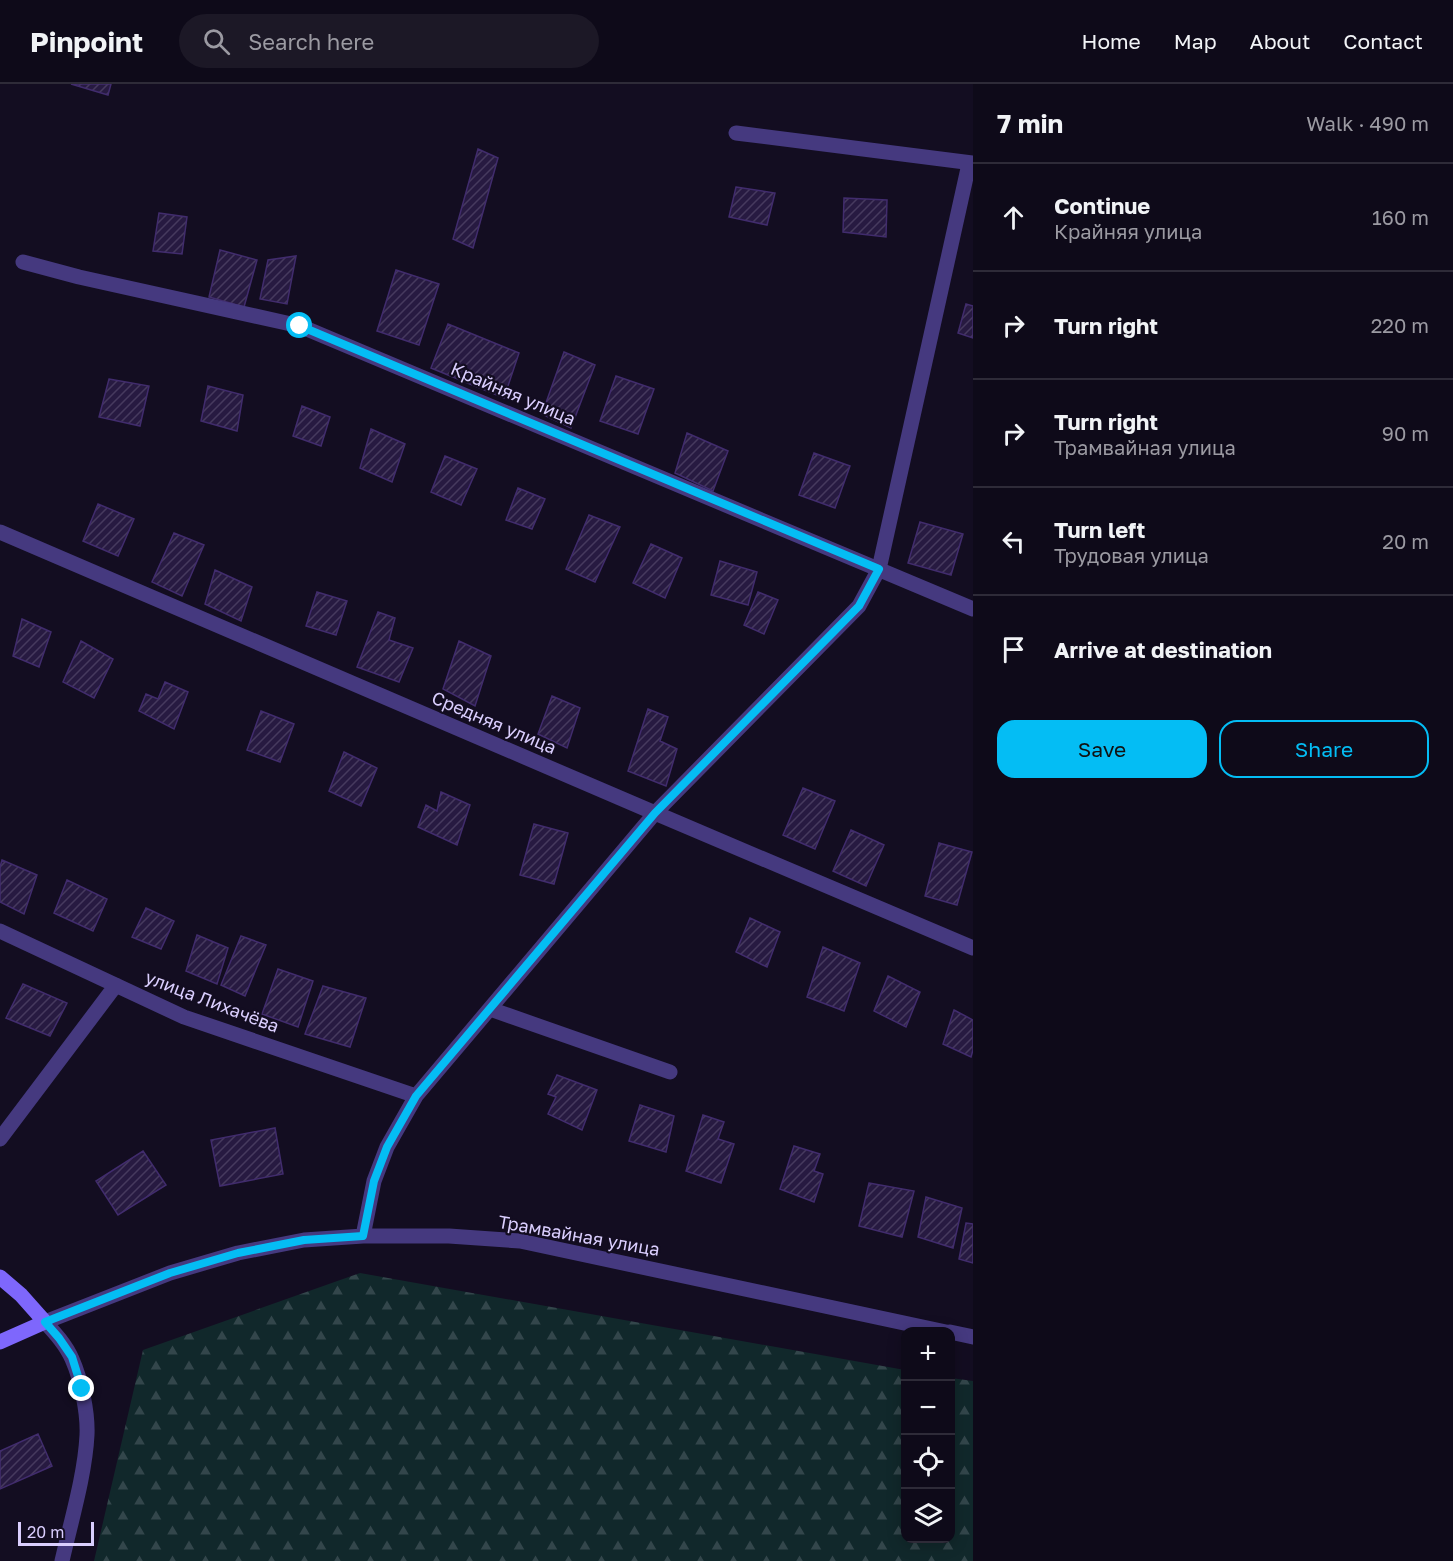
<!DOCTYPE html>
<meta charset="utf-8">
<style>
:root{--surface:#0e0a19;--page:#1c1826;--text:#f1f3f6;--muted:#9b9aa2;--line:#2e2b38;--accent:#04bdf4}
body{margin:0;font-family:"Golos Text",sans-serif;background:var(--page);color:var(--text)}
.controls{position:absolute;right:18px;bottom:18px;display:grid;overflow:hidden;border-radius:12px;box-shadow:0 3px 15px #0003}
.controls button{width:54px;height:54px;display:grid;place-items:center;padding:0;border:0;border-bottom:2px solid var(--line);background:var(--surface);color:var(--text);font:30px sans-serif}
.scale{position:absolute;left:18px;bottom:15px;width:76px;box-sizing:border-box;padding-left:6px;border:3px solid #dacefe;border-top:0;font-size:16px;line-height:21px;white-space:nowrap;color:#dacefe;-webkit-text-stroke:4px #130d21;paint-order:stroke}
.stop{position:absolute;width:18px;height:18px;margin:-14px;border:4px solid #04bdf4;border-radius:50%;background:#fff}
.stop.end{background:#04bdf4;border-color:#fff;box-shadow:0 2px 6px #0008}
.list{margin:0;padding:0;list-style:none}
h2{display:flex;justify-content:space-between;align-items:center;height:78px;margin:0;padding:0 24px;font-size:26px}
h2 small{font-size:20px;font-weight:400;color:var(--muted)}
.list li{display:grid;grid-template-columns:39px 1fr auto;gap:18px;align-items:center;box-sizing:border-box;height:108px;padding:0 24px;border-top:2px solid var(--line)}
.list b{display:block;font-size:22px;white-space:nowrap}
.list p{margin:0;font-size:20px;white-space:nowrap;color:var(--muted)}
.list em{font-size:20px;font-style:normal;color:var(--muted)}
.actions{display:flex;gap:12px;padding:18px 24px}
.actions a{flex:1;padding:14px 0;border:2px solid var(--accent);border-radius:18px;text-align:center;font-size:21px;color:var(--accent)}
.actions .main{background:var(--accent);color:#111}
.icon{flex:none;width:33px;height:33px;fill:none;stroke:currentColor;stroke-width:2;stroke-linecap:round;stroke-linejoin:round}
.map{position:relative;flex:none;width:973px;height:1477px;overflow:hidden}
header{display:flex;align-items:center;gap:36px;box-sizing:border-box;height:84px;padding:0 30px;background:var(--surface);border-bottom:2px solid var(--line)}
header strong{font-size:28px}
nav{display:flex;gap:33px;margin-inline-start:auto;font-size:21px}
.search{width:420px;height:54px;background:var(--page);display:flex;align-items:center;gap:15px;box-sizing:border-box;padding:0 21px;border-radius:33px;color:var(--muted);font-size:22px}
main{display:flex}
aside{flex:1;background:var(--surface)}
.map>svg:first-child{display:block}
.forest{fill:url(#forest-firs)}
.building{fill:url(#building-hatch);stroke:#412c6d;stroke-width:1.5}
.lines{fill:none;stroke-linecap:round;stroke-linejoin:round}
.street{stroke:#45397f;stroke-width:15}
.secondary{stroke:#7e67fc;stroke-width:15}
.route{stroke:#04bdf4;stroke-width:8}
.labels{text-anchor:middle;stroke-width:4.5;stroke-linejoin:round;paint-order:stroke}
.street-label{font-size:18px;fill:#dacefe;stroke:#130d21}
</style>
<header>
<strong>Pinpoint</strong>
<div class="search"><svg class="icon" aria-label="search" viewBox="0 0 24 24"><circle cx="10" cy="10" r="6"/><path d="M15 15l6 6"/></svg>Search here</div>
<nav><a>Home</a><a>Map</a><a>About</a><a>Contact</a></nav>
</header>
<main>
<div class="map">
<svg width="973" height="1477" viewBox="0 0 973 1477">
<defs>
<pattern id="forest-firs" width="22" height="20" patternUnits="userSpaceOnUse" patternTransform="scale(1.5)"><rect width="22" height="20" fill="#11282b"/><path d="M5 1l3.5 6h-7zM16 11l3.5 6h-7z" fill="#33464b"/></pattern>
<pattern id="building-hatch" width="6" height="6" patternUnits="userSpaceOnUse" patternTransform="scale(1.5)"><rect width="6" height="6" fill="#271a41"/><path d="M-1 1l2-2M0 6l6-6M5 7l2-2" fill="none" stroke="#463a5e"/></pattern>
</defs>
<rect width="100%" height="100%" fill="#130d21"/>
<!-- forest -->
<path class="forest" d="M360,1189l545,97 1,168h44l1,-160 22,3v180h-879l49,-211z"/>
<!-- building -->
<path class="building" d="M71,0h40l-3,11z
M478,65l20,9 -25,90 -20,-9z
M736,103l39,6 -8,32 -38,-8z
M844,114l43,2 -1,37 -43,-5z
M159,129l28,4 -5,37 -29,-3z
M220,166l37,10 -13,47 -35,-10z
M296,172l-9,48 -27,-5 8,-39z
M396,186l43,14 -20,61 -42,-14z
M966,220l7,2v32l-15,-5z
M448,240l71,29 -15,45 -73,-30z
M564,268l31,13 -24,63 -29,-14z
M616,292l38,13 -16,45 -38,-13z
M109,295l40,7 -9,40 -41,-9z
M208,302l35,9 -6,36 -36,-10z
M302,322l28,11 -9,29 -28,-10z
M371,345l34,15 -13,38 -32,-14z
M687,349l41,18 -15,40 -38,-18z
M814,369l36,13 -15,42 -36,-13z
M445,372l32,13 -16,36 -30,-13z
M518,404l27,11 -13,30 -26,-9z
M98,420l36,15 -16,37 -35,-15z
M589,431l31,12 -25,55 -29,-13z
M920,438l43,12 -12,41 -43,-12z
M174,449l30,12 -22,51 -30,-14z
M651,460l31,14 -17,40 -32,-15z
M720,477l37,11 -9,33 -37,-10z
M215,486l37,17 -11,34 -36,-17z
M317,508l30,9 -11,34 -30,-9z
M758,508l20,8 -14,34 -20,-9z
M378,528l17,6 -6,22 24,8 -14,34 -42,-15z
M22,535l29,13 -12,35 -26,-11z
M81,557l32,18 -19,39 -31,-16z
M459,557l32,15 -16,50 -32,-17z
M165,598l23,10 -14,37 -35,-18 7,-17 12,5z
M552,612l28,12 -13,40 -29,-14z
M648,625l20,8 -8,24 17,8 -11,37 -38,-15z
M261,627l33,13 -14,38 -33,-12z
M344,668l33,16 -16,38 -32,-15z
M803,704l32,13 -20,48 -32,-14z
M441,708l29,13 -13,40 -39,-18 8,-22 11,6z
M534,740l34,9 -14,51 -34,-9z
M851,746l33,15 -18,41 -33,-15z
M939,759l33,9 -15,53 -32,-9z
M2,776l35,15 -13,39 -24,-12v-35z
M67,796l40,19 -14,32 -39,-18z
M146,824l28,13 -13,28 -29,-12z
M750,834l30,14 -13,35 -31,-15z
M197,851l31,13 -11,36 -31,-13z
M241,852l25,9 -21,51 -24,-11z
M823,863l37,16 -16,48 -37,-14z
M278,885l35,12 -15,46 -36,-13z
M888,892l32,16 -14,35 -32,-16z
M23,900l44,19 -17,33 -44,-18z
M323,902l43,12 -16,49 -45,-13z
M954,926l19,10v30l-2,7 -28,-13z
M557,991l40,15 -15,40 -34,-16 8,-17 -8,-3z
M640,1021l34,11 -8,36 -37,-11z
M703,1031l21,7 -6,17 16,5 -13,39 -35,-12z
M275,1044l8,46 -63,12 -9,-46z
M794,1062l26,8 -6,17 9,3 -9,28 -34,-13z
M143,1067l23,34 -48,30 -22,-34z
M869,1099l45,8 -12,46 -43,-11z
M926,1113l36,11 -9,40 -35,-11z
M966,1139l7,1v39l-14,-4z
M38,1350l14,32 -52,23v-38z"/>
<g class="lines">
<!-- street -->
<path class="street" d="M736,49l237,30
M23,178l56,15 221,49 673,283
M0,448l655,281 318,135
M0,847l184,86 232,79
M490,925l180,63
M0,1055l116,-154
M363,1152l11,-55 13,-34 29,-51 239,-283 204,-207 20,-37 90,-405
M950,1248l23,5
M62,1477c9,-40 23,-86 25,-126 1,-22 -6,-56 -15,-76 -6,-14 -17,-26 -27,-37l125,-49 68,-20 66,-13 59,-4h86l71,5 426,91"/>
<!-- secondary -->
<path class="secondary" d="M0,1193l21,18 24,27 -45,20"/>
</g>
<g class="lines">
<!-- route -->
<path class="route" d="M82,1305l-10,-32 -13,-19 -14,-16 125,-49 68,-20 66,-13 59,-4 11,-55 13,-34 29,-51 239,-283 204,-207 20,-37 -579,-243"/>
</g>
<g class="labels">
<!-- street labels -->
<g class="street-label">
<text transform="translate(513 310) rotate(23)" y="6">Крайняя улица</text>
<text transform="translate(494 639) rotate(23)" y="6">Средняя улица</text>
<text transform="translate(212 918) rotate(21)" y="6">улица Лихачёва</text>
<text transform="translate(579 1152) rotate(10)" y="6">Трамвайная улица</text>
</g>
</g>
</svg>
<div class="controls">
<button>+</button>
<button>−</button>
<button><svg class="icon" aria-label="locate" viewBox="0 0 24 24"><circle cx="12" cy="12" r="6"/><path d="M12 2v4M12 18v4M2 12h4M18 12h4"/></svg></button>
<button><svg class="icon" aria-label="layers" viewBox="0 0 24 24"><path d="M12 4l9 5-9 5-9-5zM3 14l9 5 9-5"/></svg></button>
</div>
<div class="scale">20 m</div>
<div class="stop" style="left:300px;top:242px"></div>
<div class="stop end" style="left:82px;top:1305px"></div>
</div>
<aside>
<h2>7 min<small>Walk · 490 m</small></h2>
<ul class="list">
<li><svg class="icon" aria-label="ahead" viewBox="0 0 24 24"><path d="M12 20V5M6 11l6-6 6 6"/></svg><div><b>Continue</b><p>Крайняя улица</p></div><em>160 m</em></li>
<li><svg class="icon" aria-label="right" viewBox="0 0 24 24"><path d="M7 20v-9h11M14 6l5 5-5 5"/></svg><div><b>Turn right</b></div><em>220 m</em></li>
<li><svg class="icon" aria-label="right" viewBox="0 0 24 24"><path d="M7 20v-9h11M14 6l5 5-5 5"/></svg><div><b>Turn right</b><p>Трамвайная улица</p></div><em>90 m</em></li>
<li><svg class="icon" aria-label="left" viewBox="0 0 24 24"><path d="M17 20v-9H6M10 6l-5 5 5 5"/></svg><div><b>Turn left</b><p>Трудовая улица</p></div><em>20 m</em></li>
<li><svg class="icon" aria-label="arrive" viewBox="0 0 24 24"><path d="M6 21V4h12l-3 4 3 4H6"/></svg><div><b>Arrive at destination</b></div></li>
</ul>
<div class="actions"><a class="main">Save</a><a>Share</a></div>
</aside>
</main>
